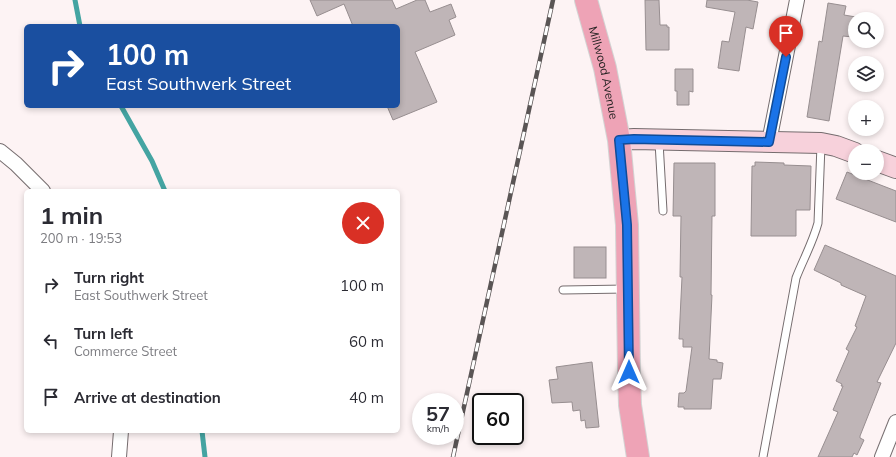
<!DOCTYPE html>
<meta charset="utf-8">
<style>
body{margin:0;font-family:Mulish,sans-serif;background:#f2f2f3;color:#2b2b33;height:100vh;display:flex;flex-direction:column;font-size:15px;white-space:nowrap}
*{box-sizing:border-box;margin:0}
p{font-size:13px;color:#7c7c81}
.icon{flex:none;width:22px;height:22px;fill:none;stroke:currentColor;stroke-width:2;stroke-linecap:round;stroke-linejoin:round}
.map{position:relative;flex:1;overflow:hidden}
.details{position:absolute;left:24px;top:189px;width:376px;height:244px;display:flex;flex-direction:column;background:#fff;border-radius:6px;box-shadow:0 2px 6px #0003}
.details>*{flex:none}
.hud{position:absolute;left:24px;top:24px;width:376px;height:84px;border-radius:6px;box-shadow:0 2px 6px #0003;background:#1a4fa0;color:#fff;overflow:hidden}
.buttons{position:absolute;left:848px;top:12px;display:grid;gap:8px}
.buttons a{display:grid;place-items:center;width:36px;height:36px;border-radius:50%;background:#fff;box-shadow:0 2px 6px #0003;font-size:20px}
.speed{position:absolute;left:412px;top:393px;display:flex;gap:8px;font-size:20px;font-weight:700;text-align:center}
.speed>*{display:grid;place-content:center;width:52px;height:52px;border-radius:50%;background:#fff;box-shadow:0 2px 6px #0003;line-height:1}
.speed small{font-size:10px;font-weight:400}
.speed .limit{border:2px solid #111;border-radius:6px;background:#fff;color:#111}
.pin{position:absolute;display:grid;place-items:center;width:34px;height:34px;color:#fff;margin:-41px -17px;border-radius:50% 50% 50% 0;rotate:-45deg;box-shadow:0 0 4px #0007}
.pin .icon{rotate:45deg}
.me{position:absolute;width:44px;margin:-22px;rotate:0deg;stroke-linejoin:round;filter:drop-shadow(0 0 3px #0008)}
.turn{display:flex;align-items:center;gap:14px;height:84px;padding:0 16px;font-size:18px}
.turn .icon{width:52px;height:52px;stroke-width:2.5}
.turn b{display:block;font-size:28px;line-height:34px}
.round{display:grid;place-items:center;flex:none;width:42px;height:42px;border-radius:21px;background:#f2f2f3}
.summary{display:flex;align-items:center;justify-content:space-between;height:68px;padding:0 16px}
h1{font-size:24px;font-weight:700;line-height:30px}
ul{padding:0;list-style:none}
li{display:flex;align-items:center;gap:12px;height:56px;padding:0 16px}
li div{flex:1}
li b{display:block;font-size:15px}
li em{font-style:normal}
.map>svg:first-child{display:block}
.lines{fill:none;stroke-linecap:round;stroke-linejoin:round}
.stream{stroke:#44a4a2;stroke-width:5}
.building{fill:#bfb5b7;stroke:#978e90}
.lane-casing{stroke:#756c6e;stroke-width:9}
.street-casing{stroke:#756c6e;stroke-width:16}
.secondary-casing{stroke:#756c6e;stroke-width:22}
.primary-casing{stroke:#d3d3d3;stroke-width:24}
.lane{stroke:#fff;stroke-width:7}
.street{stroke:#fff;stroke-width:14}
.secondary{stroke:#f7d1db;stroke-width:20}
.primary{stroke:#eea3b6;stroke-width:22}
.rail-casing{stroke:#5a5555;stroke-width:4.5}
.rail{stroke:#fff;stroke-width:3;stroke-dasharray:9;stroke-linecap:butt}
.route-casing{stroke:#114b97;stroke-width:10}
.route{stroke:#1a73e8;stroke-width:7}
.labels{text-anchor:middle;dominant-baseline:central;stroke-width:3;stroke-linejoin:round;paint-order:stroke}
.street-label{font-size:12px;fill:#252222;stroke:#fff}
</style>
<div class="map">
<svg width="896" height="457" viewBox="0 0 896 457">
<rect width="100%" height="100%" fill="#fdf3f4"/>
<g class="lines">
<g class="stream">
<path d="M75,0L80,26"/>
<path d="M121,106L152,161L165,191"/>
<path d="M202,431L205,457"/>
</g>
</g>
<g class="building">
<path d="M310,0H392L396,9L417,0H425L430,12L451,4L456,17L449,20L455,35L415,52L437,102L393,120L387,106H398V26H353L344,4L317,16Z"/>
<path d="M645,0H659L660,25H667V27H669V50H646Z"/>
<path d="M707,0H747L758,2L753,29L746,27L739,71L718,68L722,41L729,42L735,12L706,7Z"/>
<path d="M828,3L846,6L844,15L856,17L853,37L843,36L829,121L807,117L819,41L822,42Z"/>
<path d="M675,69H693V92L689,91V105H677V91H675Z"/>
<path d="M755,162L784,163V165L811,166L810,210H796V236H751L752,166H755Z"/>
<path d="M674,163H715V216H712L711,295H712L709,359L717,360V362L723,363L721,379H713L711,409H684V407H678L679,393H684L686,391L692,347H683V339H679L682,277H680L681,216H673Z"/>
<path d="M847,172L896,191V222L836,199Z"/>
<path d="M825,245L896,276V343L877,382L881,383L860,436V438L864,440L857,455L854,453L852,457H818L838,412L833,410L843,386H841L842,384L836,381L849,351L846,349L857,327L855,326L866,296L841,285V283L814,270Z"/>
<rect x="574" y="247" width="32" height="31"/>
<path d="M592,362L599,427L586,428L585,420L581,421L580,410L573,411L572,402L552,403L549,380L558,379L556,367Z"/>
</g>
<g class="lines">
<g class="lane-casing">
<g id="lane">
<path d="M659,142L663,211"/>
<path d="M563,290L626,289"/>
<path d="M763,457L796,278C803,260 813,242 818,223L821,145"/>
</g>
</g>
<g class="street-casing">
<g id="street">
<path d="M769,142L797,0"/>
<path d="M0,151L16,164L43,191"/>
<path d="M119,457L121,431"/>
<path d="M882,457L896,422"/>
</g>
</g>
<g class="secondary-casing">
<g id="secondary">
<path d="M619,140L634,139L821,143L836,146L855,153"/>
<path d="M877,161L896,168"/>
</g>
</g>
<g class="primary-casing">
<g id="primary">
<path id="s1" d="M586,0L605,68L619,140L627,225L629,372L630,405L638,457"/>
</g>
</g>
<use href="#lane" class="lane"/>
<use href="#street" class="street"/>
<use href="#secondary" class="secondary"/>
<use href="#primary" class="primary"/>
<g class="rail-casing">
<path id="rail" d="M453,457L553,0"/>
</g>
<use href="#rail" class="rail"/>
</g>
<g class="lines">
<g class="route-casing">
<path id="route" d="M629,372L627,225L619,140L634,139L769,142L786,57"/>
</g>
<use href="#route" class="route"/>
</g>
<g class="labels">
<g class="street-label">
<text stroke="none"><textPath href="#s1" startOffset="75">Millwood Avenue</textPath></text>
</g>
</g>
</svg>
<div class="buttons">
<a><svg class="icon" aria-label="search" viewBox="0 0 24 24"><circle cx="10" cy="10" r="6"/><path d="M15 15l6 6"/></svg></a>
<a><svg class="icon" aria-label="layers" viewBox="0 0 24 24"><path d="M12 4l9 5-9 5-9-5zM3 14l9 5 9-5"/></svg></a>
<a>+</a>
<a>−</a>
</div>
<div class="speed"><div>57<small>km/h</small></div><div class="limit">60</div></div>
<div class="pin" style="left:786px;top:57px;background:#d93025"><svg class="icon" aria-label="arrive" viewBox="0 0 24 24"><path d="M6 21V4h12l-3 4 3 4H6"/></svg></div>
<svg class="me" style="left:629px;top:372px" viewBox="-20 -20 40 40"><path d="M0-17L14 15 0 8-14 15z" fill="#1a73e8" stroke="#fff" stroke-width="4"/></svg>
<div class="hud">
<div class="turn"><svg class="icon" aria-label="right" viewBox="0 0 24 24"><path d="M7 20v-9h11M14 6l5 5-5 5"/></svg><div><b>100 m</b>East Southwerk Street</div></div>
</div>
<section class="details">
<div class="summary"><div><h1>1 min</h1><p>200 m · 19:53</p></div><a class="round" style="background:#d93025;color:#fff"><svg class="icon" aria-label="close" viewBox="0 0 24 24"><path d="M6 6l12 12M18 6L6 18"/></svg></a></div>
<ul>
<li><svg class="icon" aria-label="right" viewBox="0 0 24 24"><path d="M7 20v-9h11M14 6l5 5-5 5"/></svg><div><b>Turn right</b><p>East Southwerk Street</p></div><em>100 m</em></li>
<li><svg class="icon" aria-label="left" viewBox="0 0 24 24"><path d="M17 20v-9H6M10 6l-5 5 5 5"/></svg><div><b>Turn left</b><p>Commerce Street</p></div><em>60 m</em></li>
<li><svg class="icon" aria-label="arrive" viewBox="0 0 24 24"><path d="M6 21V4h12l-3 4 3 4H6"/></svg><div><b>Arrive at destination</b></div><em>40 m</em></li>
</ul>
</section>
</div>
